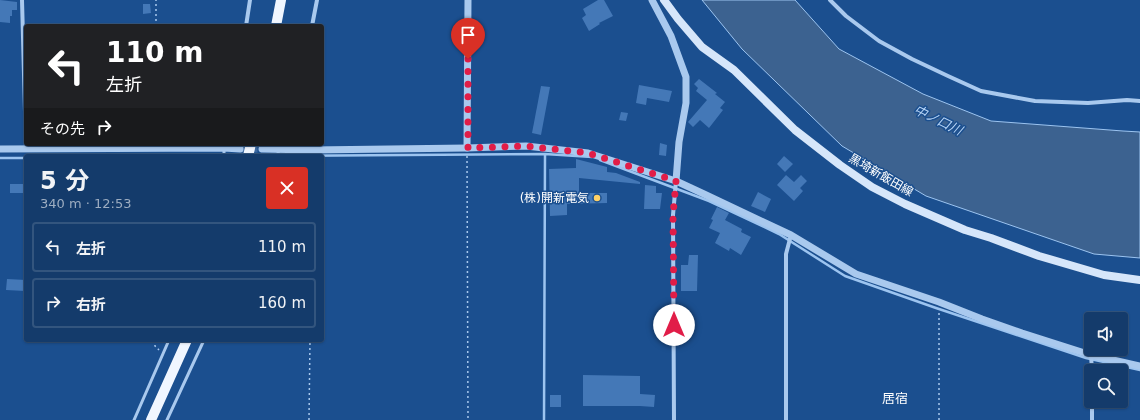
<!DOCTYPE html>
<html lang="ja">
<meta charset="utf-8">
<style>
body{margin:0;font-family:"DejaVu Sans","Noto Sans JP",sans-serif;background:#1d4271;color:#f1f3f6;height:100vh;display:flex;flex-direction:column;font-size:15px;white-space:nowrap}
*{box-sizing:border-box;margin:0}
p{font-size:13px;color:#9dadc1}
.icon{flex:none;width:22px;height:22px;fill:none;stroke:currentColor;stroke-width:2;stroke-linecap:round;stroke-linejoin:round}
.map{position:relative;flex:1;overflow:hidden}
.panel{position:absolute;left:24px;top:154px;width:300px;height:188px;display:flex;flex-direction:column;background:#143b6b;border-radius:4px;box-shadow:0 1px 3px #0004,0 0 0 1px #33557e}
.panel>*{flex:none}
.banner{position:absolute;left:24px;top:24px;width:300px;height:122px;border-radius:4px;box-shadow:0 1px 3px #0004,0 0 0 1px #33557e;background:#202124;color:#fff;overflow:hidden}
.tools{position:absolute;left:1084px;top:312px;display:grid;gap:8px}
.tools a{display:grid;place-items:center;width:44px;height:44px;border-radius:4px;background:#143b6b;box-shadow:0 1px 3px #0004,0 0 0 1px #33557e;font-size:20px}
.pin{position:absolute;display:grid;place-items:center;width:34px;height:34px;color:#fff;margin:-41px -17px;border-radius:50% 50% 50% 0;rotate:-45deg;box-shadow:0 0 4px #0007}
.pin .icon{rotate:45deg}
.me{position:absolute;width:44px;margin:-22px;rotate:0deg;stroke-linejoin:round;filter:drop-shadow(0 0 3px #0008)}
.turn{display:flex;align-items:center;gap:14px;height:84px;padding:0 16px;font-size:18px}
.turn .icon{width:52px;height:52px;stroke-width:2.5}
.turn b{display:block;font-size:28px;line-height:34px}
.then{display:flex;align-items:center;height:38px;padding:0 16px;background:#0003;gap:8px;font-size:15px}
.round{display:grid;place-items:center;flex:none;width:42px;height:42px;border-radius:4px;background:#1d4271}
.summary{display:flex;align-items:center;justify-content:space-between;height:68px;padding:0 16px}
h1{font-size:24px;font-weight:700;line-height:30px}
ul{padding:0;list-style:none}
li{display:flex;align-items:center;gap:12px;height:50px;margin:0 8px 6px;padding:0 8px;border:2px solid #33557e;border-radius:4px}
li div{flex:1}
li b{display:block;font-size:15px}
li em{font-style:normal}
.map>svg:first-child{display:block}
.water{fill:#3c6290;stroke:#9cc4f0}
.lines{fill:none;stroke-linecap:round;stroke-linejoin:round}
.stream{stroke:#9cc4f0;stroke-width:2.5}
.building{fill:#4478b7}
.tertiary-tunnel{stroke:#3d69a0;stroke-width:7;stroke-dasharray:7 3.5;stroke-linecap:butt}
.path{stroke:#a9c9ee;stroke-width:1.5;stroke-dasharray:2 3;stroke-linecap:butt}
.service{stroke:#a9c9ee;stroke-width:3}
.minor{stroke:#a9c9ee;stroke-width:4}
.tertiary{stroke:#a9c9ee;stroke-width:7}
.secondary{stroke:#d6e6fa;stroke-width:8}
.primary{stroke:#f0f6ff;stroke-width:10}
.route{stroke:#e11d48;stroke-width:7;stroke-dasharray:0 12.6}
.poi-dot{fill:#ffd166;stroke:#1b4f8f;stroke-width:1.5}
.labels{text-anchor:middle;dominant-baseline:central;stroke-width:3;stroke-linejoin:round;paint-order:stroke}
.street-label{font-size:12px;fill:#fff;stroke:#1b4f8f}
.poi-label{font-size:12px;fill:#fff;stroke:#1b4f8f;text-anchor:end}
.water-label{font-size:13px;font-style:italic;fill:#b5d3f5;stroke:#1b4f8f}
.neighbourhood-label{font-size:13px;fill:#fff;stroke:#1b4f8f}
</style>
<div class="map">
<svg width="1140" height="420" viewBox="0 0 1140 420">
<rect width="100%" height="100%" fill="#1b4f8f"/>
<path class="water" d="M702,0H795L839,49L923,94L991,121L1123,131L1140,132V258L1094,254L926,196L842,146L742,49Z"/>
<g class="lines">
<g class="stream">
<path d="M201,156L216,155"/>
<path d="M268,156L545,154L592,157"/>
<path d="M0,158H26"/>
<path d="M600,160L709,201L779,234L845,276L936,308L1086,358L1140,370"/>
<path d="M544,420L545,155"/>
</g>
</g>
<g class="building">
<path d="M0,0L17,2V10H12V16H10V23L0,22Z"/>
<path d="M598,0H604L613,16L599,23L600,24L589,31L582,18L586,15L583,9Z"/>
<path d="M143,4H150L151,13L143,14Z"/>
<path d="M699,79L717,93L715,94L725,102L720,108L723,110L709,128L700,120L693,127L688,122L707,100L696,91L698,88L694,84Z"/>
<path d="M639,85L672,91L669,102L647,98L646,105L636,103Z"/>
<path d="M541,86L550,87L541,135L532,133Z"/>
<path d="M621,112L628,113L626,121L619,120Z"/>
<path d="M660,143L667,145L666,156L659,155Z"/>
<path d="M784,156L793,164L785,172L777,164Z"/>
<path d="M576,159L607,167V172L616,173L640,182V184L579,178V193H607V203L567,204V215L550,216L549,169L576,168Z"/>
<path d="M786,175L794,182L801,175L807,181L800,188L803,191L794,201L777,185Z"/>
<rect x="10" y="184" width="16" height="9"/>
<path d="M645,185L656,186V193H662L660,209H644Z"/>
<path d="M758,192L771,199L765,212L751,206Z"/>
<path d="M717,207L729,213L725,220L742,229L741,232L751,237L741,255L730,248L729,251L715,243L720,233L709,228L713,220L711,219Z"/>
<path d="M689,255H698L697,291H681V265H688Z"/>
<path d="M7,279L26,280L25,291L6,290Z"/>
<path d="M583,375L640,376V394L655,395L654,407L640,406H583Z"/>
<rect x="550" y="395" width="11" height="12"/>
</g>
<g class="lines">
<path class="tertiary-tunnel" d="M240,149H262"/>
<g class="path">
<path d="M156,26V0"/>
<path d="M467,156L468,420"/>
<path d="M155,340V346L159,350"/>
<path d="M309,420L310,340"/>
<path d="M939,420V310"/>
</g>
<g class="service">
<path d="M224,156V148"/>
<path d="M277,156L279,150"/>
<path d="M134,420L169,340"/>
<path d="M167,420L204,340"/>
</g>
<g class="minor">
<path d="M22,0L26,149"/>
<path d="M830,0L846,16L879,41L912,59L948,76L981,91L1035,101L1088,103L1127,100L1140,101"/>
<path d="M246,26L250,0"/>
<path d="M312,26L317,0"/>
<path d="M1091,355L1092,371"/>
<path d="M1092,401V420"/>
<path d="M674,420L673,215L676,181"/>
<path d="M786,420V254L791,235"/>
</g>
<g class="tertiary">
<path d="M652,0L671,36L686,77V103L679,142L676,181"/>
<path d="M467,148L468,0"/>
<path d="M0,149L224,148L240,149"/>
<path d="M262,149L312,150L467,148L526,146L588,153L676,181L704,194L791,235L856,274L939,302L982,319L1022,333L1091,355L1140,366"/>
</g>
<path class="secondary" d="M664,0L678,19L702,47L734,70L795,130L840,165L872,187L905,204L965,230L991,238L1039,256L1104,275L1140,280"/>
<g class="primary">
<path d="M276,26L281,0"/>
<path d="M248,156L251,144"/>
<path d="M151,420L187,340"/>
</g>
</g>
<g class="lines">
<path class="route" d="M468,59V148L526,146L588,153L676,181L673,215L674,325"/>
</g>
<circle class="poi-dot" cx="597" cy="198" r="4"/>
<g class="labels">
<g class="street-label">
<text transform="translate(881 175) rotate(30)">黒埼新飯田線</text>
</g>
<g class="poi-label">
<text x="589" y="198">(株)開新電気</text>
</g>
<g class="water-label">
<text transform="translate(938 120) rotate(26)">中ノ口川</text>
</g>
<g class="neighbourhood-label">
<text x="895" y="398">居宿</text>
</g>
</g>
</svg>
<div class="tools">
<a><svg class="icon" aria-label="sound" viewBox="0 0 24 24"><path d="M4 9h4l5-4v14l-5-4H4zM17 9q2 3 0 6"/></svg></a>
<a><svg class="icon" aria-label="search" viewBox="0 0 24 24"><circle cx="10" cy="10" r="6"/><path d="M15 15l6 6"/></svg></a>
</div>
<div class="pin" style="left:468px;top:59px;background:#d93025"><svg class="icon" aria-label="arrive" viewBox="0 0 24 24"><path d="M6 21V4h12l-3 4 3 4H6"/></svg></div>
<svg class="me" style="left:674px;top:325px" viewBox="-20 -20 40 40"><circle r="19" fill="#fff"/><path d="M0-13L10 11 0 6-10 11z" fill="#e11d48"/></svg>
<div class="banner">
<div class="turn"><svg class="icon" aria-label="left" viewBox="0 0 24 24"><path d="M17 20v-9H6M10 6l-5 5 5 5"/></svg><div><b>110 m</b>左折</div></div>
<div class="then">その先<svg class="icon" aria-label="right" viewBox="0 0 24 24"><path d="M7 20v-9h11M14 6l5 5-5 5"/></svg></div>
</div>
<section class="panel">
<div class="summary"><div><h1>5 分</h1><p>340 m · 12:53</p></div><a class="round" style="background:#d93025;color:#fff"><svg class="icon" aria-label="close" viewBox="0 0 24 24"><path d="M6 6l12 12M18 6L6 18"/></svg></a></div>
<ul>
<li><svg class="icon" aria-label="left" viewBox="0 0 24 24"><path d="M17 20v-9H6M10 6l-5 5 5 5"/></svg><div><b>左折</b></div><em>110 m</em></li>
<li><svg class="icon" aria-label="right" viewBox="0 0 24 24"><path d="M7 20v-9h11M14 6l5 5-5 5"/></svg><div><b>右折</b></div><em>160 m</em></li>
</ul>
</section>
</div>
